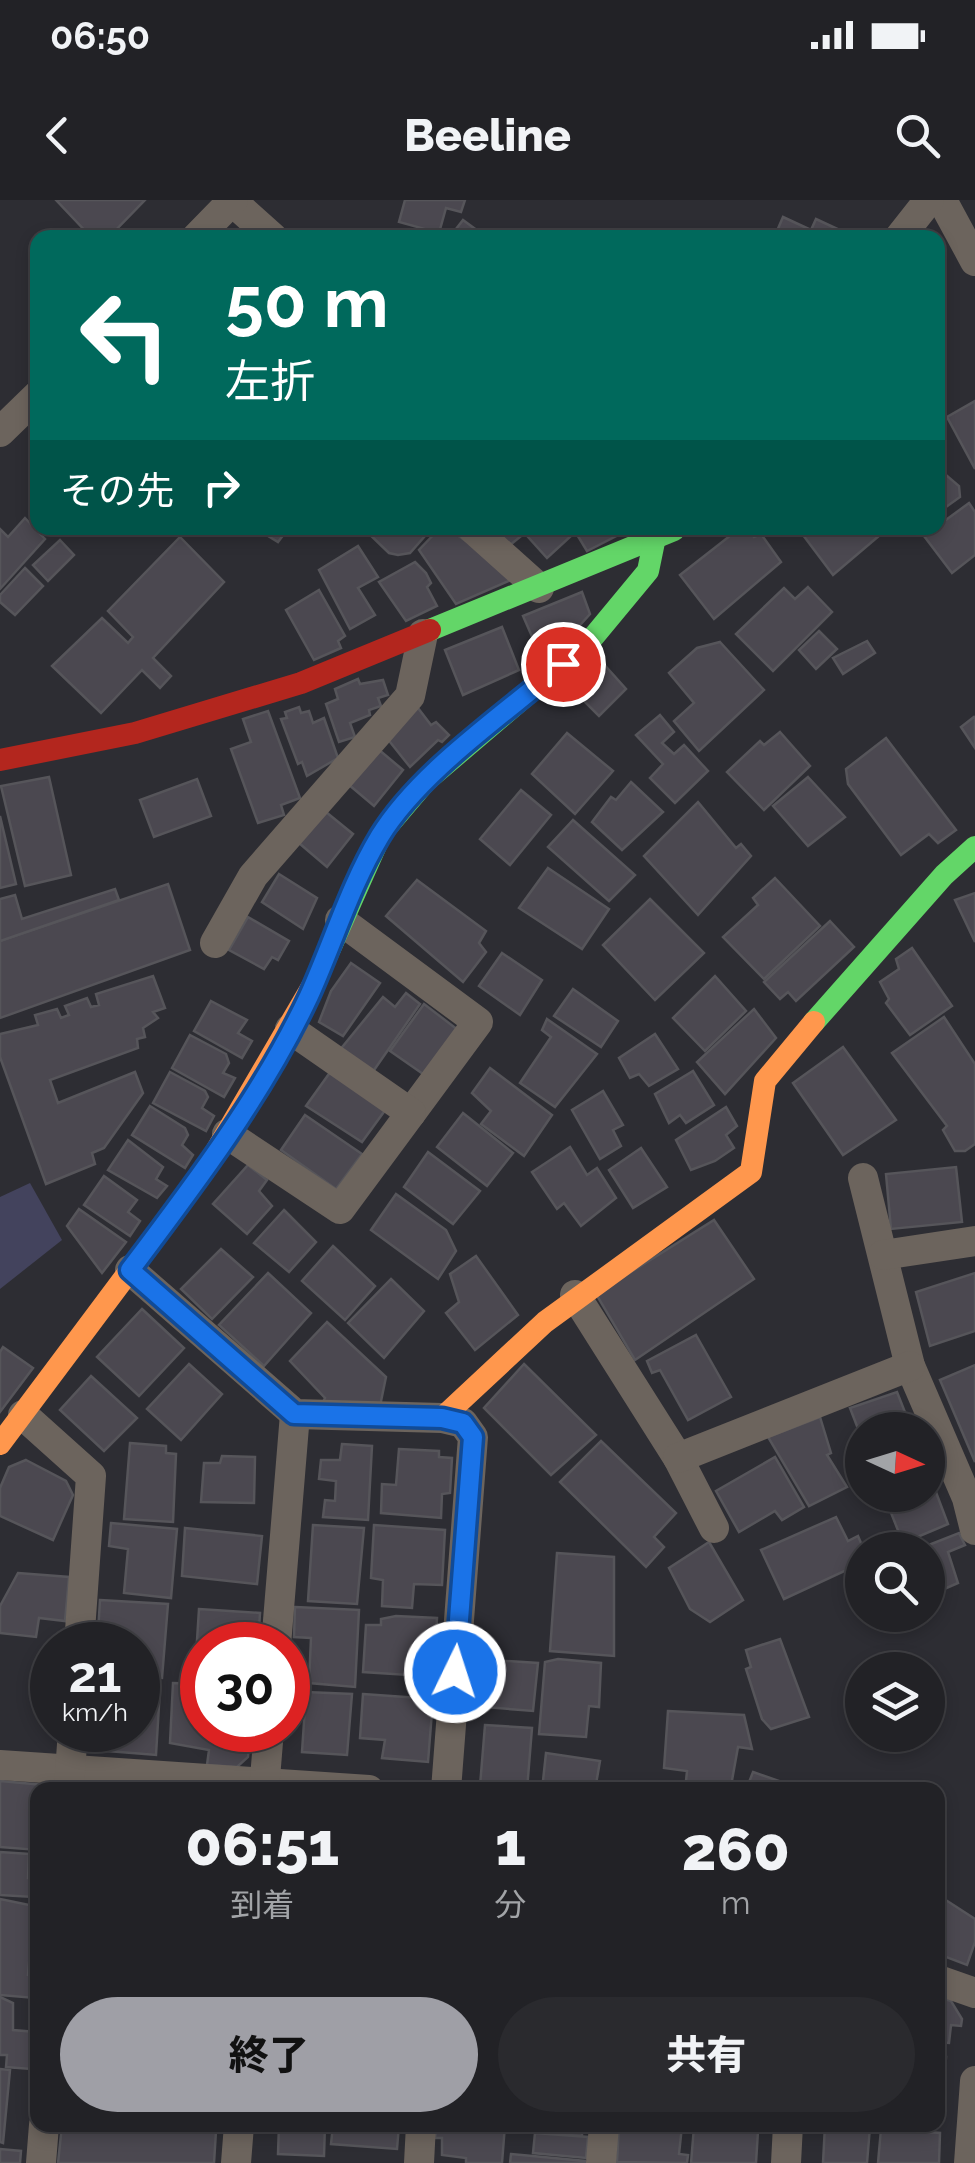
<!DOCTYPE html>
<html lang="ja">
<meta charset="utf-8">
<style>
body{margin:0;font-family:Raleway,"Noto Sans JP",sans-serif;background:#2a2a2e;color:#f1f3f6;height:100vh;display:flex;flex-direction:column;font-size:38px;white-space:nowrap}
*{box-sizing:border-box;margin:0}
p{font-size:32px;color:#a2a4a7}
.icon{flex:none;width:55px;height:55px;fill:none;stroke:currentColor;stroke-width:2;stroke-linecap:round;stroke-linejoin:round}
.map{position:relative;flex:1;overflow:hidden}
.sheet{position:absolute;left:30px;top:1582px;width:915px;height:350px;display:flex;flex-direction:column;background:#222226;border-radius:20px;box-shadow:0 5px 15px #0003,0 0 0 2px #3f3f43}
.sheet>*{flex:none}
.top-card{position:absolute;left:30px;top:30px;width:915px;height:305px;border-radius:20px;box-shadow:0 5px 15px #0003,0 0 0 2px #3f3f43;background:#00695c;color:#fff;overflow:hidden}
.needle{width:65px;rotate:94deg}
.controls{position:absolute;left:845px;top:1212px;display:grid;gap:20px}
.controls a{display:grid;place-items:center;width:100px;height:100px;border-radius:50%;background:#222226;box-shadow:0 5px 15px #0003,0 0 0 2px #3f3f43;font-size:50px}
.speed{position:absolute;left:30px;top:1422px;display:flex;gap:20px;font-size:50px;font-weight:700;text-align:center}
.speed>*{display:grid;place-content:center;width:130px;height:130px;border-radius:50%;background:#222226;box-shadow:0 5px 15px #0003,0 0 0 2px #3f3f43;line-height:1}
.speed small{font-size:25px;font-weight:400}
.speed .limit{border:15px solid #d22;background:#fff;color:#111}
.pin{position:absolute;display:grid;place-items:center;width:85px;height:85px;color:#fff;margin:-42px;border:5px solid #fff;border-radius:50%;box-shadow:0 2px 10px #0007}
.me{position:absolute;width:110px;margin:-55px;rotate:4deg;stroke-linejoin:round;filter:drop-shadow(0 0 8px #0008)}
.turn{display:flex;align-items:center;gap:35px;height:210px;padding:0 30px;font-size:45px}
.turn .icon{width:130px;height:130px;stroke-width:2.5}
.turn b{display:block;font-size:70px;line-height:85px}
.then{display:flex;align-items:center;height:95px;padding:0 30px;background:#0003;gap:20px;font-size:38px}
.eta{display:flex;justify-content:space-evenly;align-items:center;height:170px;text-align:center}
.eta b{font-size:60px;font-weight:800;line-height:70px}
.button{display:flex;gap:20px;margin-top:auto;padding:20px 30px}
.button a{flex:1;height:115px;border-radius:60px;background:#9f9fa6;color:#111;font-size:40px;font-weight:800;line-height:115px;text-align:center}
.button a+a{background:#2a2a2e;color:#f1f3f6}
.status{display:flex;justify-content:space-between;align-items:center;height:70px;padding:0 50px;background:#222226;direction:ltr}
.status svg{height:28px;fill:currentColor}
header{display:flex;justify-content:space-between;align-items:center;height:130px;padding:0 30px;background:#222226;font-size:45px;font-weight:800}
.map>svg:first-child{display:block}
.green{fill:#43435d}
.building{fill:#4b4850;stroke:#56555a;stroke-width:2.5}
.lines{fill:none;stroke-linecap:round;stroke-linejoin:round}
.street{stroke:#6c645d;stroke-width:30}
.fast{stroke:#63d668;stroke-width:22}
.slow{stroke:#ff974d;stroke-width:22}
.jam{stroke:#b3261e;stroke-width:22}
.route-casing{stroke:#114b97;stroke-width:25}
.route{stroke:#1a73e8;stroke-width:18}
</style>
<div class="status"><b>06:50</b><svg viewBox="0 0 49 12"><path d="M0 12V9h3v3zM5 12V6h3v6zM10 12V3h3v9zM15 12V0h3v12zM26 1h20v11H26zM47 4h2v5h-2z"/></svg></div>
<header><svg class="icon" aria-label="back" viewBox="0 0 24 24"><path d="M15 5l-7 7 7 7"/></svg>Beeline<svg class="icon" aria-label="search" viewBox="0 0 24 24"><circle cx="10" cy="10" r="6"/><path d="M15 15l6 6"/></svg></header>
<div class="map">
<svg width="975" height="1963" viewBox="0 0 975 1963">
<rect width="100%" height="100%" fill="#2d2d33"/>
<path class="green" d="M30,983L62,1040L0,1089V997Z"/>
<g class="building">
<path d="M56,0H145L108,38H92Z"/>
<path d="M405,0H465L461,12L446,8L439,33L399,22Z"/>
<path d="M783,17L811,30L816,19L846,33L844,38H774Z"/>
<path d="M463,20L482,34V38H449Z"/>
<path d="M975,201V269L947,217Z"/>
<path d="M938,275H946L959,286L960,297L946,307L938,306Z"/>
<path d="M969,303L975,312V355L952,373L924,336Z"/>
<path d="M25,318L45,339L0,389V329L8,337Z"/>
<path d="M255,328H279L284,334L278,342Z"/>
<path d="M363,328H432L410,353L398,355L389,353Z"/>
<path d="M440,328H447L518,377L456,404L419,350Z"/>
<path d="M495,328H520L525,333L510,345Z"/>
<path d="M520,328H563L571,336L547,358Z"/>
<path d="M573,328H632L587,351Z"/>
<path d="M740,328H747L754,337L761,334L781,362L714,419L680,375Z"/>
<path d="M813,328H875L880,335L833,375L803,335Z"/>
<path d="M180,337L224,382L153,458L171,476L160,488L142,470L101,513L52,466L102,418L128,443L133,437L108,411Z"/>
<path d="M60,340L74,355L48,381L33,365Z"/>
<path d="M358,346L378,377L358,388L375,415L350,429L319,370Z"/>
<path d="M415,362L426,373L431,383L427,387L437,406L406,421L379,382Z"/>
<path d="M25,368L43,386L15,415L0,402V395Z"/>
<path d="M808,387L832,412L773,471L736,434L784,388L795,399Z"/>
<path d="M319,390L345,436L338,441L341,448L314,460L286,410Z"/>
<path d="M582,392L590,414L573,433L563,436L560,447L541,457L523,416Z"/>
<path d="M502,427L519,470L463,495L445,450Z"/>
<path d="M819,431L837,449L816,469L799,450Z"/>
<path d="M867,441L875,453L843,474L833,458Z"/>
<path d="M720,442L764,490L699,551L674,521L694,503L669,473L697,448Z"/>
<path d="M601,461L626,489L599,516L573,490Z"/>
<path d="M358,479L360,484L383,480L388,495L378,498L381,506L369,510L370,515L350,523L355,537L339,542L326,504L338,499L335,489Z"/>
<path d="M299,507L301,513L309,511L313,523L324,518L338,558L307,576L302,562L298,564L281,519L287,518L285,512Z"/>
<path d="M418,508L431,525L436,522L449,535L442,542L438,540L410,567L386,537Z"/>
<path d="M268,511L300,598L281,605L284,615L258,623L231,549L251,542L243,519Z"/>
<path d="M660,515L674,532L662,543L674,554L684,545L708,571L675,603L650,578L663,564L636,535Z"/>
<path d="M974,517L975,518V548L961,527Z"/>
<path d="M780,532L810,566L764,610L727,572L760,541L764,545Z"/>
<path d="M567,533L613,571L575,614L532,574Z"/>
<path d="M886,538L956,630L938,643L929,634L901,655L848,584L846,569Z"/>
<path d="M378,549L403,570L374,606L348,584Z"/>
<path d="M49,577L71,675L25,686L1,586Z"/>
<path d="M808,577L845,617L808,646L773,606Z"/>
<path d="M197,579L211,616L154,637L140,600Z"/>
<path d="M631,582L663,612L622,650L592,622L611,597L616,600Z"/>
<path d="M521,590L551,615L510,665L480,639Z"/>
<path d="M698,602L736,648L741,644L751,656L698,715L644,656Z"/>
<path d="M326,612L353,634L327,667L299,643Z"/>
<path d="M0,616L16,684L0,688Z"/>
<path d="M573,620L635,675L609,701L548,647Z"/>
<path d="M548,668L609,709L582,749L519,708Z"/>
<path d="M279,674L317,698L303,729L262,702Z"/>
<path d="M775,678L820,726L764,779L723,737L758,705L753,698Z"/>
<path d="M417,680L486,731L479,743L486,752L463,782L386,716Z"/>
<path d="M168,684L190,750L0,818V741Z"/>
<path d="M115,689L119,700L0,741V699L15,695L22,719Z"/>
<path d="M975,693V742L955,700Z"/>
<path d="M650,699L704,753L655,800L603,745Z"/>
<path d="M248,717L289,741L278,760L272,757L264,769L229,750Z"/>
<path d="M830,721L854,747L796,801L788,792L780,799L764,782Z"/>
<path d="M912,748L952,806L910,835L886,803L889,799L880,782L899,769L896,759Z"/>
<path d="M502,753L542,780L520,815L479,786Z"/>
<path d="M351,763L380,783L343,836L319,822L331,791Z"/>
<path d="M153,776L165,808L153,812L158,818L143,828L145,837L137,839L138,848L50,880L58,903L135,872L143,893L104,948L92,953L95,964L46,984L0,857V834L38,825L35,815L57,809L61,818L69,815L65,806L87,798L91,807L99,805L96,794Z"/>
<path d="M715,776L746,811L705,851L673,818Z"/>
<path d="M573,789L618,821L601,847L554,816Z"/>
<path d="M406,793L420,804L372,873L339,851L383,797L395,807Z"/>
<path d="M211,801L247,820L238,833L252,841L242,858L194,831Z"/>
<path d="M424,804L458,830L426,876L390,851Z"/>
<path d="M754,809L776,838L725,894L697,862Z"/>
<path d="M944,817L975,864V944L965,951H955L943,930L947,926L892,853Z"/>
<path d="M547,819L597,854L555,907L520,883L551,837L542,830Z"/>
<path d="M655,834L678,869L649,886L639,874L630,878L619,858Z"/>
<path d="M190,835L226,854L229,863L223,873L235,878L224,897L172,868Z"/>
<path d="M843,847L896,920L843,955L793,883Z"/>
<path d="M490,868L552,915L524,956L481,924L491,911L472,893Z"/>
<path d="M331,871L386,909L362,942L306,906Z"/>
<path d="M693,871L714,905L686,923L680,915L669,923L655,894Z"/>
<path d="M170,872L205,891L208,897L202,908L214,916L206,931L153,903Z"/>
<path d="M603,891L623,925L613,930L621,946L600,959L572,910Z"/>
<path d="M150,906L185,928L188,935L182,945L193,955L185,968L132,935Z"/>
<path d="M726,907L737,926L726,935L734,948L715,961L691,970L676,940Z"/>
<path d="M463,913L513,953L487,986L437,947Z"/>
<path d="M305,915L362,954L336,989L281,950Z"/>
<path d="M128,940L163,967L156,979L167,986L157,998L108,970Z"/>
<path d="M570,947L587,975L597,968L616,998L581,1026L564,1003L557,1009L532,972Z"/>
<path d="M641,948L667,987L633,1008L609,970Z"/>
<path d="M428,952L480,991L453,1024L404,987Z"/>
<path d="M248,965L267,980L259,991L272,1006L247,1034L213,1004Z"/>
<path d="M956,967L962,1022L891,1029L886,974Z"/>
<path d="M104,976L137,1000L128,1012L140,1021L130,1036L84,1005Z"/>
<path d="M396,994L446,1030L456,1051L438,1079L371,1030Z"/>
<path d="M79,1009L126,1042L102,1073L67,1026Z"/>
<path d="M284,1010L316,1042L289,1072L254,1043Z"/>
<path d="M714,1020L754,1079L635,1160L596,1094Z"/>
<path d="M333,1046L375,1086L345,1120L302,1081Z"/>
<path d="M221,1049L253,1077L212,1119L181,1089Z"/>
<path d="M476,1056L518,1115L475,1150L446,1113L459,1102L450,1074Z"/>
<path d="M268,1073L311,1113L264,1166L219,1125Z"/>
<path d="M975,1073V1131L930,1146L916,1092Z"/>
<path d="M391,1079L424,1111L384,1158L348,1123Z"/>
<path d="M142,1109L184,1148L139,1196L97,1157Z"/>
<path d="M327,1122L386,1177L379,1211L320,1208L325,1198L290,1161Z"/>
<path d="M696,1135L731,1197L688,1220L660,1170L652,1173L647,1161Z"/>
<path d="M3,1147L33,1168L0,1212V1152Z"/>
<path d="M189,1164L222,1194L181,1240L147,1209Z"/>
<path d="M524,1164L596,1235L551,1275L484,1208Z"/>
<path d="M975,1165V1262L940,1180Z"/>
<path d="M91,1176L137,1218L104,1251L60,1210Z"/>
<path d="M897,1192L912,1230H862V1239L850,1208Z"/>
<path d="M820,1217L831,1253L827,1255L847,1287L809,1306L768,1237Z"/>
<path d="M601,1241L676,1313L654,1337L664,1347L646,1367L560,1282Z"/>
<path d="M130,1243L166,1246V1253L176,1254L173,1322L124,1319Z"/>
<path d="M342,1244L372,1246L368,1320L323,1317L325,1300L335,1301L336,1281L319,1279L321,1260H340Z"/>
<path d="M399,1249L439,1251V1257L452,1258L450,1293L442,1294L441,1318L381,1313L382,1284L396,1285Z"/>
<path d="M222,1256L255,1257L254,1303L201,1302L204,1263H220Z"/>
<path d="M775,1257L804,1307L782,1320L775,1311L739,1332L716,1291Z"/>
<path d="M26,1260L66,1281L73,1295L53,1340L0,1316V1288L9,1267Z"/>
<path d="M928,1271L948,1324L903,1343L884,1295H928Z"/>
<path d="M836,1317L848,1341L858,1336L864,1350L862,1363L784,1399L761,1350Z"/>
<path d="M111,1323L177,1329L171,1398L124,1393L128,1349L109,1346Z"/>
<path d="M313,1325L364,1328L357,1404L308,1401Z"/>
<path d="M374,1325L445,1330L442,1385L414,1384L412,1408L382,1406L383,1380L371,1378Z"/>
<path d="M185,1328L262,1336L257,1384L182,1376Z"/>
<path d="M959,1333L965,1345L948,1352L958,1383L928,1396V1350H916Z"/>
<path d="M709,1342L743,1400L710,1422L690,1409L669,1368Z"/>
<path d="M557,1353L614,1357V1456L550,1451Z"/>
<path d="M18,1373L69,1377L65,1421L39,1418L36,1437L0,1433V1406Z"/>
<path d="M100,1400L168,1404L162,1478L138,1476V1445H117L118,1435L98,1433Z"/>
<path d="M295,1407L359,1410L355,1487L309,1483L311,1438L294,1437Z"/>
<path d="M199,1409L260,1413L258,1445H202V1472H195Z"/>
<path d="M396,1416L437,1418L434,1469L409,1468L408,1475L363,1472L366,1425H381V1419Z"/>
<path d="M780,1439L809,1517L771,1529L762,1519L746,1469L751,1467L746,1450Z"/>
<path d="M478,1459L538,1463L533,1511L474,1506Z"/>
<path d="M558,1459L601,1463L599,1507L589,1506L586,1537L539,1534L545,1462Z"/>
<path d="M173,1483L202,1484V1530H237V1534L250,1536L248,1557L237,1567L207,1565L209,1550L170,1543Z"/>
<path d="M138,1487L160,1489L156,1555L108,1551V1530H138Z"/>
<path d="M306,1492L352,1494L347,1555L302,1552Z"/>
<path d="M363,1494L433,1499L428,1562L382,1558L385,1540L360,1538Z"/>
<path d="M668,1511L744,1515L752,1549L738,1547L731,1586L686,1581L687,1571L664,1568Z"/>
<path d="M485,1525L532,1528L527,1590L480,1586Z"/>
<path d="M546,1553L600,1561L595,1590H542Z"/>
<path d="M753,1572L802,1589L746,1590Z"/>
<path d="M0,1581L44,1585V1590H38V1650L0,1647Z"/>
<path d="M644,1585L707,1590H644Z"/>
<path d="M0,1652L29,1654L28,1678L34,1680L33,1697L0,1695Z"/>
<path d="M938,1695L975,1719V1742L967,1765L938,1754Z"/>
<path d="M0,1699L34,1706L28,1775L36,1776L35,1798L0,1795Z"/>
<path d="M0,1797L13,1803V1830L36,1832L31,1869L6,1867L7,1855H0Z"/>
<path d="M938,1797L951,1801L962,1819L961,1826L951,1825L949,1843L938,1842Z"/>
<path d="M938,1857H946L943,1904H938Z"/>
<path d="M0,1869L10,1870L3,1943L0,1942Z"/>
<path d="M62,1925L173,1930L174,1925H201V1931H216L214,1963H58Z"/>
<path d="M279,1925H325L324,1956L278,1954Z"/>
<path d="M333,1925H399L397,1949L331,1944Z"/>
<path d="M437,1925H505L502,1963H466V1958L442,1955V1938H435Z"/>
<path d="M524,1925H582V1936L524,1932Z"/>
<path d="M619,1925L682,1926L679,1954L688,1955L687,1963L617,1962Z"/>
<path d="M825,1925L870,1927L867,1963H823Z"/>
<path d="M694,1927L758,1931L756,1963H691Z"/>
<path d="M881,1929L940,1933L939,1963H878Z"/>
<path d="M535,1933L588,1937L586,1958L533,1953Z"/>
<path d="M0,1949L21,1951L20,1963H0Z"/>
<path d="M511,1954L585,1961V1963H510Z"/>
</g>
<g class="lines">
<g class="street">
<path d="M942,0L975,61"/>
<path d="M232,1L273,38"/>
<path d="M196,38L233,0"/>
<path d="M899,38L929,0"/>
<path d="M0,232L38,195"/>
<path d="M472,328L539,388"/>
<path d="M340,720L478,822L411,913"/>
<path d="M215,743L253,676L410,496L423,434"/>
<path d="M227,934L340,1009L411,913L290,829"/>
<path d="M863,978L910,1166L967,1298L975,1330"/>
<path d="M883,1055L975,1041"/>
<path d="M130,1070L295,1214L442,1218L463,1223L473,1237L446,1590"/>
<path d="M575,1095L678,1258L714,1328"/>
<path d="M23,1215L91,1276L79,1445"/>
<path d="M678,1258L910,1166"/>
<path d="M276,1445L295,1214"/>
<path d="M0,1565L369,1590"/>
<path d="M69,1587L73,1530"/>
<path d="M264,1590L269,1530"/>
<path d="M938,1780L975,1793"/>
<path d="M41,1963L44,1925"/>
<path d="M236,1963L239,1925"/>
<path d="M419,1963L421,1925"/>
<path d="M601,1963L604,1925"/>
<path d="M786,1963L788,1925"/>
<path d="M969,1963L975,1881"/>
</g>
<g class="fast">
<path d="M430,430L674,330"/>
<path d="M317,778L381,634L426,581L590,441L648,371L654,342"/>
<path d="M814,822L944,675L975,647"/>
</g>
<g class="slow">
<path d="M442,1218L545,1122L751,972L765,881L814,822"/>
<path d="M0,1244L205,970L317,778"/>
</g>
<path class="jam" d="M0,560L135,533L301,483L430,430"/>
</g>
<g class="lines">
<g class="route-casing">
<path id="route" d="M455,1472L473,1237L463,1223L442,1218L294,1214L130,1070C195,984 263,894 309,796C333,743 350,686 380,636C420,571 505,514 563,464"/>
</g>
<use href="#route" class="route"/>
</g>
</svg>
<div class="controls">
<a><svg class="needle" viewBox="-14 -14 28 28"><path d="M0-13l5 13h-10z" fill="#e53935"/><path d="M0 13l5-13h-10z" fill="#a2a4a7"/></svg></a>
<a><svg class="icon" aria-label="search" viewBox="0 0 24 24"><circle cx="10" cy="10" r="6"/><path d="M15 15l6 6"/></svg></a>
<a><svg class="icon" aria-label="layers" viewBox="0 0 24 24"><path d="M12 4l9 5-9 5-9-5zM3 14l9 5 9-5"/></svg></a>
</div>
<div class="speed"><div>21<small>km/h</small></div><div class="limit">30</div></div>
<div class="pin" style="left:563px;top:464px;background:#d93025"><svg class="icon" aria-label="arrive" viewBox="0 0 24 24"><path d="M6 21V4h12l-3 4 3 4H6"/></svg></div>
<svg class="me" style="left:455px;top:1472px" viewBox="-20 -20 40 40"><circle r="17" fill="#1a73e8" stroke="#fff" stroke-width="3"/><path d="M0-11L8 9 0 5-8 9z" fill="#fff"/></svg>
<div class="top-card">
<div class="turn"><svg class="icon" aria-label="left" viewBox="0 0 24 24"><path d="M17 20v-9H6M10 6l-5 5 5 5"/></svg><div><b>50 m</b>左折</div></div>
<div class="then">その先<svg class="icon" aria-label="right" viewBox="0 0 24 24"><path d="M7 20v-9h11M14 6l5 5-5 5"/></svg></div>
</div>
<section class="sheet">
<div class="eta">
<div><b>06:51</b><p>到着</p></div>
<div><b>1</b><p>分</p></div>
<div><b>260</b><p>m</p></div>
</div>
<div class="button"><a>終了</a><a>共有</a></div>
</section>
</div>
